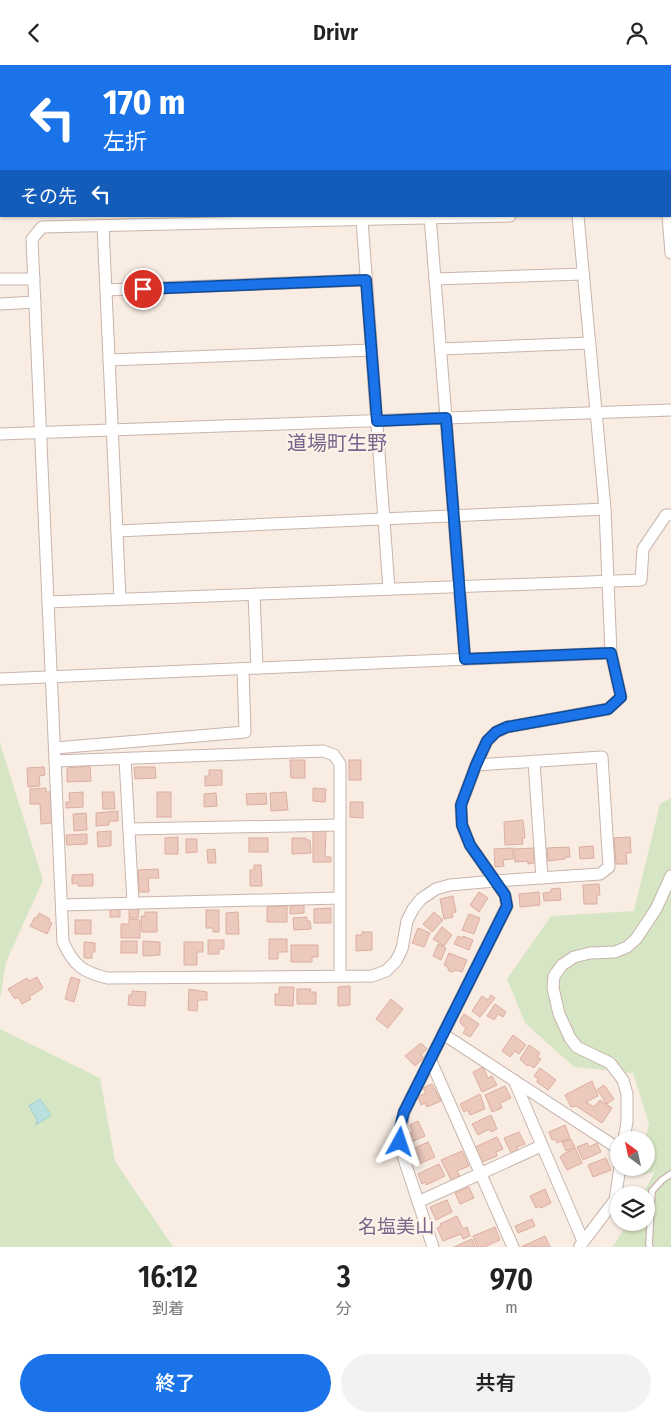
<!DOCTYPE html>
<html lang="ja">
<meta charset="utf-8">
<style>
body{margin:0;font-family:"Fira Sans Condensed","Noto Sans JP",sans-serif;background:#f2f2f2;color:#222;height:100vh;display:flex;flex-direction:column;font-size:19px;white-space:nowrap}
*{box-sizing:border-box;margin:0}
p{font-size:16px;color:#767676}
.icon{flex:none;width:28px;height:28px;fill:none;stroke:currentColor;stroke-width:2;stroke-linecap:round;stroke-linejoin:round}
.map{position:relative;height:1182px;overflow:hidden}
.drawer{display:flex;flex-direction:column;background:#fff;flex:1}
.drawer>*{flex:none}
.guide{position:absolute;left:0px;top:0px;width:671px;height:152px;box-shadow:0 1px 4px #0004;background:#1a73e8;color:#fff;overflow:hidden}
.needle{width:32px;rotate:327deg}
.buttons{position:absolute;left:610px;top:1066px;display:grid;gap:10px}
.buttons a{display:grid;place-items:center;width:45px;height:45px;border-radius:50%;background:#fff;box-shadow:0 1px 4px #0004;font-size:25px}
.pin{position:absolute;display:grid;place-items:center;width:42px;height:42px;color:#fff;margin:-21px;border:2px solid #fff;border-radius:50%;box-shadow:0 1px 5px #0007}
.me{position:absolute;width:55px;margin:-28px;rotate:5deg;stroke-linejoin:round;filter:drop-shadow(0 0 4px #0008)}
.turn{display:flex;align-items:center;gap:18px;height:105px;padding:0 20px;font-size:22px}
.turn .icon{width:65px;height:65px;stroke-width:2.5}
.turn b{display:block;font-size:35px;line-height:42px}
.then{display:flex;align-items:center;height:48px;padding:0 20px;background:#0003;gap:10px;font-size:19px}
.eta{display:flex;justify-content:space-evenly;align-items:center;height:85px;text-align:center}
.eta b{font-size:30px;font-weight:600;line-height:35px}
.button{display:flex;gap:10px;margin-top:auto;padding:10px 20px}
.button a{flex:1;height:58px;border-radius:30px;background:#1a73e8;color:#fff;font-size:20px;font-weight:600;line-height:58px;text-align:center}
.button a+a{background:#f2f2f2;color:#222}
header{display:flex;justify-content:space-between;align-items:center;height:65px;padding:0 20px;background:#fff;font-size:22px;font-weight:600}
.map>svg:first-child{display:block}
.green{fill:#d6e5c3}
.water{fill:#bae0e0;stroke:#a1d0d1}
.building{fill:#ecc9bd;stroke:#dcaea0}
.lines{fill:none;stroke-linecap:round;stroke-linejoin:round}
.service-casing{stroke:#c8b4ab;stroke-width:8}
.minor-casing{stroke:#c8b4ab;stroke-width:13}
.service{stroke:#fff;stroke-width:5.5}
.minor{stroke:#fff;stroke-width:11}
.route-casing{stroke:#114b97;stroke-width:12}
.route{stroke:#1a73e8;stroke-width:9}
.labels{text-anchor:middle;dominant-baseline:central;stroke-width:4;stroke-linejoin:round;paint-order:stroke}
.neighbourhood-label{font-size:19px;fill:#79648b;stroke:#fdf2e8}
.quarter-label{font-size:20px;fill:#79648b;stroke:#fdf2e8}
</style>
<header><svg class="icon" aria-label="back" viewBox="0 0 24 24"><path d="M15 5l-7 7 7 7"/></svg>Drivr<svg class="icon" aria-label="person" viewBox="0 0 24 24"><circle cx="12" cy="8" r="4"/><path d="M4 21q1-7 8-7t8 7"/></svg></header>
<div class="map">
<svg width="671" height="1182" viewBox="0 0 671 1182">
<rect width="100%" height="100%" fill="#f9ede3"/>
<g class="green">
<path d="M0,0H28L29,1H1V137H0Z"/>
<path d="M0,678L43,815L6,897L0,935Z"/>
<path d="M671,733V1182H613L627,1158H646V1130H642L655,1107L636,1111L638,1103L646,1102V1075H645L649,1059L633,1008L574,1002L525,958L507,914L551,851L634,846L660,739Z"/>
<path d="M0,964L100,1013L115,1096L173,1182H0Z"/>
</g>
<path class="water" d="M40,1034L51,1050L36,1060L37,1055L29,1041Z"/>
<g class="building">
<path d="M290,695H305V713H291Z"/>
<rect x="349" y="695" width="12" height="20"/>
<path d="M90,701L91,716L67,717V703Z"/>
<path d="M44,702L45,710L39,711L40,721L28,722L27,703Z"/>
<path d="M134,702H155L156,713L135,714Z"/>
<path d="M209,705H222V720L205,721V711H209Z"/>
<path d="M46,723V727H51L52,758L41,759L40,739H30V724Z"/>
<path d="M313,723L326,724L325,737L313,736Z"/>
<path d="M83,727V742L66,743V737H70L69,728Z"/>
<path d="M102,727H114L115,744H103Z"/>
<rect x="157" y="727" width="14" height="25"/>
<path d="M286,727L288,745L271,746L270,728Z"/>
<path d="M216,728L217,741L204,742V729Z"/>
<path d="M266,728L267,739L247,740L246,729Z"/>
<path d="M350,737H363V753L350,752Z"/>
<path d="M118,746V756H109V760L96,761V748Z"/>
<path d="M86,748L87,765L74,766L73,749Z"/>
<path d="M523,755L525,773H522L523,779L505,780L504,757Z"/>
<path d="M313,765H326L325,792H331V797H313Z"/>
<path d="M111,766V781L98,782L97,767Z"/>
<path d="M87,769V779L67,780L66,770Z"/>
<path d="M178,772V789H165V773Z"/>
<path d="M630,772L631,788H626L627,799H616L614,773Z"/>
<rect x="249" y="773" width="19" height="14"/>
<path d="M292,773H306V775H310L311,788L292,789Z"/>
<path d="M186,774H197V787L186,788Z"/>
<path d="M593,781L594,793L580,794L579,782Z"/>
<path d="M569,782L570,792H565V794L548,796L547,783Z"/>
<path d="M513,783V794L503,795L504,801L495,802L494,784Z"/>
<path d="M534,783V798L528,799V796L515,797L514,784Z"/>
<path d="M215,784L216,798H208L207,785Z"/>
<path d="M254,800H261L262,821H250V805H254Z"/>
<path d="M158,804L159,813H148L149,827H139L138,805Z"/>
<path d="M93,809V821H78V818L72,819V810Z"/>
<path d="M599,819L600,830H597V839H584L583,820Z"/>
<path d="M560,823L561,835L544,836L543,828L551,827V824Z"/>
<path d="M479,827L488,833L479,847L470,840Z"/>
<path d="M539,827L540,840L520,842L519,829Z"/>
<path d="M453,831L456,847L452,848L453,852L444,854L440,834Z"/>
<path d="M304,840V848L290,849V841Z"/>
<path d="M287,841V857H267V842Z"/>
<rect x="110" y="843" width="10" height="9"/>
<path d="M129,843H139L138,853H129Z"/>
<path d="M331,843V858H314V844Z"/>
<path d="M206,845H219V867H213V863H206Z"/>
<path d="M145,847H157V867H142L141,851H145Z"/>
<path d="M238,847L239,869H226V848Z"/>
<path d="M434,847L443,855L432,867L423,859Z"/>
<path d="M39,848L50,854L49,856L52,858L47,869L30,861L35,852L37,853Z"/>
<path d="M469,849L480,853L474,869L462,865Z"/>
<path d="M307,852V856H310L311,864L294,865L293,853Z"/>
<path d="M129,854L140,855V873H121V859H129Z"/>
<rect x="75" y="855" width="16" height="14"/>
<path d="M442,862L452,870L444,881L433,874Z"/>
<path d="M418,863L430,868L424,882L412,878Z"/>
<path d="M362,867H372V885L356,886V870H362Z"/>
<path d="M458,871L462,873L463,871L473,875L469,885L454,879Z"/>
<path d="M269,874H287V887H278V894H269Z"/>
<path d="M208,875H224V884H219V889H208Z"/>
<rect x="121" y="876" width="16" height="12"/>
<path d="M143,876L160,877V890L143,891Z"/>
<path d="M84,877L95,878V887H92V893H84Z"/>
<path d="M184,877H203V887H197V900H184Z"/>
<path d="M438,879L446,883L441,895L433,891Z"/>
<path d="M291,880H318V892H312V897H291Z"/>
<path d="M449,888L467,895L462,907L456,905L452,907L449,906L447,901L444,900Z"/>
<path d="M37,912L43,923L29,932L31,934L22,939L18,932L15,934L8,924L27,913L29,916Z"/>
<path d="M71,912L80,915L74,937L65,934Z"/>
<path d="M350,921V940L338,941V922Z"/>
<path d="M279,922H294L293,941L275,940V929H279Z"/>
<path d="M189,924L207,927V935H198L197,946L188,945Z"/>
<path d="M297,924H311L310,927H316V939H297Z"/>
<path d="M132,926L146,927L145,941L128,940L129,930H132Z"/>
<path d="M491,930L495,933L480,952L472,946L482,931L488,935Z"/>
<path d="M391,934L403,944L388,963L376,954Z"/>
<path d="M495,939L506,947L503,952L498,949L494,955L487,951Z"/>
<path d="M464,949L479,959L470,972L463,968L466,963L461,959L460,955Z"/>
<path d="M513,970L526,980L519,989L515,986L510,992L502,986Z"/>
<path d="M421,978L427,984L421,990L424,993L415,1001L405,991Z"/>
<path d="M529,980L540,988L537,992L541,994L534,1003L529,1000L527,1001L520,994Z"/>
<path d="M483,1002L488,1013L492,1011L497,1020L482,1027L473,1007Z"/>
<path d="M540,1003L556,1015L548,1025L537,1017L538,1014L534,1011Z"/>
<path d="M592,1016L598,1031L586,1037L594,1042L600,1035L612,1043L602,1058L576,1041L571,1042L565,1030Z"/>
<path d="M432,1019L441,1036L427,1042L425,1038L421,1040L418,1032L426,1028L423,1023Z"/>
<path d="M604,1020L614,1034L607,1039L597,1025Z"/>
<path d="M505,1021L511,1033L500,1038L502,1043L492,1047L485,1030Z"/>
<path d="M480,1029L485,1044L470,1050L468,1045L464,1047L460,1039Z"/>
<path d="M491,1050L497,1064L491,1067L489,1064L478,1070L472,1059Z"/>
<path d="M418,1056L425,1071L411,1077L408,1069L413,1067L410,1060Z"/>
<path d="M565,1060L570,1073L557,1078L555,1074L552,1075L549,1067Z"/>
<path d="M519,1067L525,1079L517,1082L518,1085L511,1088L504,1073Z"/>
<path d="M497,1072L503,1084L496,1087L497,1091L482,1097L475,1082Z"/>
<path d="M571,1074L575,1082L566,1086L562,1077Z"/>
<path d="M428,1077L435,1092L419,1099L412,1084Z"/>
<path d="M587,1078L589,1082L597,1078L601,1087L583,1095L577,1082Z"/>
<path d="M575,1083L582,1098L567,1105L560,1092L562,1091V1090Z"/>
<path d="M462,1086L469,1101L457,1106L460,1111L451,1115L441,1095Z"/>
<path d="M606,1093L611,1105L593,1112L588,1100Z"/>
<path d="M439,1099L445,1111L426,1120L425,1117L422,1119L418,1109Z"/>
<path d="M469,1122L474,1133L460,1139L455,1128Z"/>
<path d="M545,1124L551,1138L541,1143L540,1141L536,1143L530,1131Z"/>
<path d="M447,1135L452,1147L436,1155L430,1142Z"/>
<path d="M457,1151L463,1164L467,1162L470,1171L463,1174L461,1169L443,1176L437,1163L441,1161L440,1159Z"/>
<path d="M532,1154L535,1161L518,1168L515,1161Z"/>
<path d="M495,1162L500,1175L484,1182H477L473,1171Z"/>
<path d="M545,1171L550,1182H521Z"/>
<path d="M472,1174L475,1182H454Z"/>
</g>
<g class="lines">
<g class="service-casing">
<path id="service" d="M650,1182L649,1180L652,1126L662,1115L671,1109"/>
</g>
<g class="minor-casing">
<g id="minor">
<path d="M239,0L281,1"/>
<path d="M654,0V1"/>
<path d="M63,1V0"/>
<path d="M210,1V0"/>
<path d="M450,1V0"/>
<path d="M581,1V0"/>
<path d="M670,86H671"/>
<path d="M430,151L465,594"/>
<path d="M668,151L671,188"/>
<path d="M362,155L389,524"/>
<path d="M103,161L120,534"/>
<path d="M0,214H34"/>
<path d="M435,214L583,209"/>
<path d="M106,225L366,215"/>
<path d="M0,239L35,237"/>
<path d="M441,284L590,278"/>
<path d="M109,295L371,285"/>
<path d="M0,369L671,345"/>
<path d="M117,466L605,444"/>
<path d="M254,529L257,603"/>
<path d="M48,537L641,515L643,484L666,450H671"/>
<path d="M0,614L611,588"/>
<path d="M55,683L245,667L243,604"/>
<path d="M125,694L133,838"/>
<path d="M55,696L323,686L334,690L340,699V911"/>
<path d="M534,696L542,813"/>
<path d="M476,700L602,692L609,802L600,809L495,816L450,820L436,824L421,834L413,844L407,856L402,884L396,896L386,906L372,911L107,913C83,907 74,901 63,877L32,174L42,162L510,151"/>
<path d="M129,764L340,760"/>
<path d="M62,840L340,833"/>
<path d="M443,969L619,1084"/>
<path d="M430,994L513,1182"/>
<path d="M514,1015L583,1176"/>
<path d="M624,1075L627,1056V1029L623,1015L610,998L577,982L570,973L559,949L553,923L554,911L562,900L574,892L590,888L615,887L627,882L636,874L656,844L671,811"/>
<path d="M418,1137L541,1081"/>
<path d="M580,1181L615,1135L620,1102"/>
<path d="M433,1182L403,1091C400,1075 400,1062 404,1047L507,841L505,830L470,780L462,760L461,740L476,700L487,676L496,667L507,662L608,644L621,632L611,588L605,444L578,151"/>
</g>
</g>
<use href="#service" class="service"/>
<use href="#minor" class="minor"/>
</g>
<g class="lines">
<g class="route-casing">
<path id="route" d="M143,224L366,215L377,356L446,353L465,594L611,588L621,632L608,644L507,662L496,667L487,676L476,700L461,740L462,760L470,780L505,830L507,841L404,1047L400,1062V1077"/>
</g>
<use href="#route" class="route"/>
</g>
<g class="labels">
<g class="neighbourhood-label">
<text x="396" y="1161">名塩美山</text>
</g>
<g class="quarter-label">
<text x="337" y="378">道場町生野</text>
</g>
</g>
</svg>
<div class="buttons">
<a><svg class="needle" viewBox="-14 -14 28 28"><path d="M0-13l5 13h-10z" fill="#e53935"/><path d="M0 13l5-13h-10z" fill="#767676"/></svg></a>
<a><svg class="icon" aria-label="layers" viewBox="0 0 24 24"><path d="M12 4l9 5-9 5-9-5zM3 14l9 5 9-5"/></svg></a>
</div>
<div class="pin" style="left:143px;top:224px;background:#d93025"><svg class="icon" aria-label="arrive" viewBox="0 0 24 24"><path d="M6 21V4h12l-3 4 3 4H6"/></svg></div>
<svg class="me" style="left:400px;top:1077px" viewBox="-20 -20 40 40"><path d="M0-17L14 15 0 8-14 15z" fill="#1a73e8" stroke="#fff" stroke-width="4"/></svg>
<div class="guide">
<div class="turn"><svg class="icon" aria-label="left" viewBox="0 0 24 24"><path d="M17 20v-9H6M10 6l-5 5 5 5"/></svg><div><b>170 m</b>左折</div></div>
<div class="then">その先<svg class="icon" aria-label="left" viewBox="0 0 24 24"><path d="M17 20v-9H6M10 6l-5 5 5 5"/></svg></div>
</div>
</div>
<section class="drawer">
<div class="eta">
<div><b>16:12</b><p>到着</p></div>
<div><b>3</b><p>分</p></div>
<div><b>970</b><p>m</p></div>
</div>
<div class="button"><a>終了</a><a>共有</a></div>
</section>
